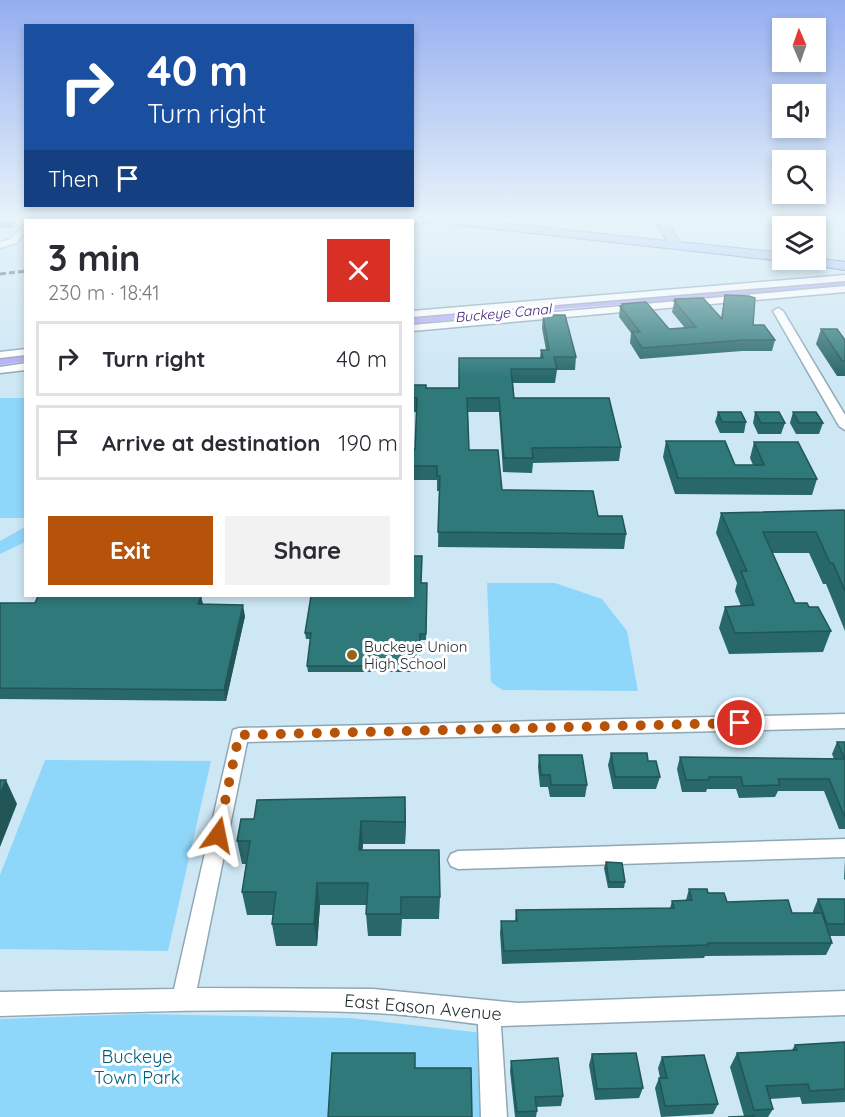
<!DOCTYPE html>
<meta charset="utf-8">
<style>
body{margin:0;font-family:Quicksand,sans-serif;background:#f2f2f3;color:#2b2b33;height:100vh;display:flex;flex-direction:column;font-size:22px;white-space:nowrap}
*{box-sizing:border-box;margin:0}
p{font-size:20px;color:#7c7c81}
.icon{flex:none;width:33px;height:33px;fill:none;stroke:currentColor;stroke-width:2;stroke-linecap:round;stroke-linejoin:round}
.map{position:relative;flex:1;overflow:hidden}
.drawer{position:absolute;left:24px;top:219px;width:390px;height:378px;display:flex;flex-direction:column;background:#fff;border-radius:0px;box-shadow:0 3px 9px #0003}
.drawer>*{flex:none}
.guide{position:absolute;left:24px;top:24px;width:390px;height:183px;border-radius:0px;box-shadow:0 3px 9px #0003;background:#1a4fa0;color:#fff;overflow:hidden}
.needle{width:39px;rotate:358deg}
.controls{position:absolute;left:772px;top:18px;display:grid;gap:12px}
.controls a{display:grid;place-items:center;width:54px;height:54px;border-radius:0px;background:#fff;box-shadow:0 3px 9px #0003;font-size:30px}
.pin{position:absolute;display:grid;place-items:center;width:51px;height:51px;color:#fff;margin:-26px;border:3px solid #fff;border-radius:50%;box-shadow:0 2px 6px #0007}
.me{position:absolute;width:66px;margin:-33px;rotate:12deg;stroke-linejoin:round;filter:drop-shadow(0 0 4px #0008)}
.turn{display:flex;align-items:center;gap:21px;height:126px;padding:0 24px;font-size:27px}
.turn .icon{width:78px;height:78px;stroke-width:2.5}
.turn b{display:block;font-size:42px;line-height:51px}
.then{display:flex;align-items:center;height:57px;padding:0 24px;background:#0003;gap:12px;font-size:22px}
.round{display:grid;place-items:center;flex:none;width:63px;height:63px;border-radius:0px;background:#f2f2f3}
.headline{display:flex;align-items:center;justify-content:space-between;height:102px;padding:0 24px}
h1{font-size:36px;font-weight:800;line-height:45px}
.primary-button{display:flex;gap:12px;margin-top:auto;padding:12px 24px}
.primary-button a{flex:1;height:69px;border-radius:0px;background:#b45309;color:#fff;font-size:24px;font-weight:800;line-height:69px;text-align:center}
.primary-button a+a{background:#f2f2f3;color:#2b2b33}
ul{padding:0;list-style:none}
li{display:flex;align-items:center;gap:18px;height:75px;margin:0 12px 9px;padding:0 12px;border:3px solid #e1e1e2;border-radius:0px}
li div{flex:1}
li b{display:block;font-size:22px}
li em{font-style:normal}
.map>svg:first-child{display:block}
.green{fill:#8fd7fa}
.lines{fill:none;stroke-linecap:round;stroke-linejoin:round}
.canal{fill:#b9a6fb;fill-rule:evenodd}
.minor-casing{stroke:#8fa8b4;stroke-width:3}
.major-casing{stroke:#5272aa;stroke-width:2}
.minor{fill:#fff;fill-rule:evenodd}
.major{fill:#a7c2f4;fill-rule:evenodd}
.rail{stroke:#46535a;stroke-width:3;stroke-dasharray:6 3;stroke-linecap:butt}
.wall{fill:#28686a}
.shaded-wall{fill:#215556}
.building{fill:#2f797b;stroke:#215556;stroke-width:1.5}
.route{stroke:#b45309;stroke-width:10;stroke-dasharray:0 18}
.poi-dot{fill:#976319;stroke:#fff;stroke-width:2}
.labels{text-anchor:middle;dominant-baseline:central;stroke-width:6;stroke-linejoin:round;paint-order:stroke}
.far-water-label{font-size:14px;font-style:italic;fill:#3f1a7b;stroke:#fff}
.poi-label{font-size:15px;fill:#1f292e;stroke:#fff;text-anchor:start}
.near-street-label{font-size:18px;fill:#1f292e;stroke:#fff}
.near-park-label{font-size:18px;fill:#005e7e;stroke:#fff}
</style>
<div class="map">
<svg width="845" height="1117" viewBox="0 0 845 1117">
<rect width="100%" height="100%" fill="#cde7f5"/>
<g class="green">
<rect x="0" y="398" width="25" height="120"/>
<path d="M25,527V542L0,554V541Z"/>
<path d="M487,583H555L602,599L627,631L638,691L502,690L491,682Z"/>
<path d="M45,760L211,761L168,951L0,949V875Z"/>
<path d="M141,1014L350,1018L483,1033L485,1117H0V1019Z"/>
</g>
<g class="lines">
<g class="canal">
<path d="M845,281V287L535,311L412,324V318L535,305Z"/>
<path d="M26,355V361L0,365V359Z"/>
</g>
<g class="minor-casing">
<g id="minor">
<path d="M26,223V232L16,243L0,248V242L10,239Z"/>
<path d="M845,275V281L412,317V311Z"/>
<path d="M845,286V292L412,331V325Z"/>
<path d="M778,308L783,311L845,415V430L839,426L773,311Z"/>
<path d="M26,349V355L0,358V352Z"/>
<path d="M26,363V370L0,373V367Z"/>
<path d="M845,714V728L247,742L197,988L373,989L518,1003L845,991V1015L501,1026L507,1117H481L478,1024C443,1020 408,1014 374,1013C249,1007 124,1012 0,1016V992L174,989L233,730L239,728Z"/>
<path d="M845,839V857L458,869L451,866L448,860L451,854L458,851Z"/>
</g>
</g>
<g class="major-casing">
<g id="major">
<path d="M444,221H483L667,241L655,221H667L680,242L783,253V260H787L783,261L450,224Z"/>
<path d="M816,258L845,262V270L804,264L798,260Z"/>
</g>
</g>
<use href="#minor" class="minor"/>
<use href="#major" class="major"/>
<g class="rail">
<path d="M412,224L439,221"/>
<path d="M0,274L26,271"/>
</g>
</g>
<g class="wall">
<path d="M0,221H16L11,228H0Z"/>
<path d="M725,295L753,325L775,340L772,351H742L640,359L630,343L631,333L619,317L620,306H621L622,304L669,329L685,328L672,312L675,299L721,318Z"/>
<path d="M543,315L576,357L575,370H557L555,383H513L514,398L621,447L619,461L533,463L532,473L503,472L499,412H468L469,450L502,490L598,516L626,534L624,549L438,547L439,491H437V480H412V449H415L417,412H412V385L426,388H458L540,358L541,350H546L542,328Z"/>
<path d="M821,329L845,340V376H837L816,344Z"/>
<path d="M718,412L746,422L744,433H720L715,422Z"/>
<path d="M755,412L785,423L781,434H758L753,423Z"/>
<path d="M793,412L823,423L819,434H796L790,423Z"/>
<path d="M666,441L735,465H753L750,458L754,442L817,479L812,495L675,494L663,457Z"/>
<path d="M845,512V631L826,584H823L809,553H772L795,603L809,607L831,631L823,652L729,654L719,628L725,607L741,606L735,591L737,583L716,533L721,513Z"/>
<path d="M421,583H427L426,640H420L419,672H308L307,666L311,639H306L305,633Z"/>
<path d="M201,596L203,604L245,616L226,701L0,699V603H35Z"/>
<path d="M837,742H845V829H839L824,791H778L775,797L739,798L736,789H707L706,792H682L677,769L680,757L834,759L832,754Z"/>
<path d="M611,753L648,761L660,777L656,789H613L608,765Z"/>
<path d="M539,755L587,785L585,797H550L548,787H540L538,767Z"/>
<path d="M241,819L406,820L405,844H363L362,850L440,897L439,919H402L401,936H368L366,914L367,905H320L317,946H276L272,924L273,915H247L242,892L246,864H242L237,841Z"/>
<path d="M845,859V880L844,879Z"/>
<path d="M606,862L625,882L624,888H608L604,868Z"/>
<path d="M689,889L708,893L727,902L792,913H813V911L818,899H845V936H830L832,943L826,955L705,956L704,958L502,964L500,933L501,921H515L516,910L670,908L672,901L686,900Z"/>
<path d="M845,1042V1102L802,1104L800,1097L770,1099L773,1109L768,1117H728L744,1116L730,1067L737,1053L792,1050L795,1045Z"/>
<path d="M592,1054L643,1088L639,1098L595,1100L589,1065Z"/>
<path d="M662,1057L718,1104L713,1114L661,1117L655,1088L659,1078H660L658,1068Z"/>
<path d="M511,1061L563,1096L561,1106L536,1107L537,1111L536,1117H515L510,1071Z"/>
</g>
<g class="shaded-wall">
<path d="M9,221H16L11,228Z"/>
<path d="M201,596L203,606L198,604Z"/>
<path d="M243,605L245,616L226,701L224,690Z"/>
<path d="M6,780L17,804L0,847V795Z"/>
<path d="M405,797L406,820L405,844Z"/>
<path d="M361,821L363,844L361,873L359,850Z"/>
<path d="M317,883L320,905L317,946L314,924Z"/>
</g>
<g class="building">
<path d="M725,295L749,296L755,298L753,325H764L775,340H744L642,348L632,332H640L620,306H623L622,304L646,302L669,329L696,327L674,301H676L675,299L703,298L722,319Z"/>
<path d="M543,315H565L576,357H554L557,369H511L514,398H609L621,447L532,448L533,458H504L499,398H467L469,450H498L502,490L593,491L598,516H622L626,534L438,532L440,476H437V466H412V449H415L417,398H412V385H426V388H459V358H543L541,350H549Z"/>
<path d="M821,329H837L845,340V361H842Z"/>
<path d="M718,412H741L746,422H722Z"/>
<path d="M755,412H779L785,423H761Z"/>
<path d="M793,412H816L823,423H799Z"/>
<path d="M666,441H725L735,465H764L754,442H798L817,479L678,478Z"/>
<path d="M844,510L845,512V591L833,563H830L816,532H763L795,603H807L809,607H818L831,631L735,633L725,607L754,605L741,571H747L721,513Z"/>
<path d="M412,556H422L421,583H427L426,634H420L419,666H307L311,633H305L311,596H412Z"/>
<path d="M38,596H201L198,604L243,605L224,690L0,688V603H35Z"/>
<path d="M837,742H845V818L829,779H778L780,785L743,786L741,777H709V780H686L680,757L845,759Z"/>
<path d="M611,753H647L648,761H656L660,777H615Z"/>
<path d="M539,755H582L587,785H551L550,775H541Z"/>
<path d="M0,780H6L0,795Z"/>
<path d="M405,797V822L361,821L359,850H439L440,897H401V914H366L368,883H317L314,924H272L276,892H242L250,841H237L241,819H254L257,800Z"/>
<path d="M606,862L622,863L625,882H609Z"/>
<path d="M689,889H707L708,893H724L727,902L788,900L792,913H822L832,943H708V945L504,951L501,921H517L516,910L674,908L672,901L692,900Z"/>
<path d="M818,899H845V924H827Z"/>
<path d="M845,1042V1089L810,1091L808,1084L766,1086L773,1109L754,1110L737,1053L797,1050L795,1045Z"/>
<path d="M332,1053H415V1068H471L472,1117H328Z"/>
<path d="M636,1053L643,1088L597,1089L592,1054Z"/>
<path d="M704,1055L718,1104L665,1106L659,1078H667L662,1057Z"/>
<path d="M558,1058L563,1096L535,1097L537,1111L517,1112L511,1061Z"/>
<path d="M754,1116V1117H728Z"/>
</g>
<linearGradient id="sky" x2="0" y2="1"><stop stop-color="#95aef0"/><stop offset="0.58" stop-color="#e8f4fa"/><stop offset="1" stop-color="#e8f4fa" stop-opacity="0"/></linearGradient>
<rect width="845" height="378" fill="url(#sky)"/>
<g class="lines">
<path class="route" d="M218,835L239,735L740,723"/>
</g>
<circle class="poi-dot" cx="352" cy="655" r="6"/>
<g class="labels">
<g class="far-water-label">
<text transform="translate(503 313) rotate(-5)">Buckeye Canal</text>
</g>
<g class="poi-label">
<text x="364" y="646">Buckeye Union<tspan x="364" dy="17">High School</tspan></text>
</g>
<g class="near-street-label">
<text transform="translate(423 1007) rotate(5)">East Eason Avenue</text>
</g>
<g class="near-park-label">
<text x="137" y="1056">Buckeye<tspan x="137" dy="21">Town Park</tspan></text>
</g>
</g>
</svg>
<div class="controls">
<a><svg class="needle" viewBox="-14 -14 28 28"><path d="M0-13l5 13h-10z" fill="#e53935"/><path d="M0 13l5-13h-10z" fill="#7c7c81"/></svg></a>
<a><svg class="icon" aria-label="sound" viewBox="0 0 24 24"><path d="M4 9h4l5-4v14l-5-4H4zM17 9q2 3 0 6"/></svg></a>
<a><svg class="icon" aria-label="search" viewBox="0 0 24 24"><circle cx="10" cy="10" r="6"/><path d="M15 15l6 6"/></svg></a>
<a><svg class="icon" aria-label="layers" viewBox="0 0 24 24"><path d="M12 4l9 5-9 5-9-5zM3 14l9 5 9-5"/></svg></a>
</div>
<div class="pin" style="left:740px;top:723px;background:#d93025"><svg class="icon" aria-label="arrive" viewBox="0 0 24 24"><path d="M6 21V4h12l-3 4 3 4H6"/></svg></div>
<svg class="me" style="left:218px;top:835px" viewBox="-20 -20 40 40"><path d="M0-17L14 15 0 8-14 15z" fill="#b45309" stroke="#fff" stroke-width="4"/></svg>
<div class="guide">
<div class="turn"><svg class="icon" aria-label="right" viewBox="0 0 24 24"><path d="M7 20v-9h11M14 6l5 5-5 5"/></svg><div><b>40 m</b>Turn right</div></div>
<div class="then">Then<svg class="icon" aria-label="arrive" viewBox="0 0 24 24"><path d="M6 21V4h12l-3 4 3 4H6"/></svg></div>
</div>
<section class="drawer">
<div class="headline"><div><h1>3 min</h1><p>230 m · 18:41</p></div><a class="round" style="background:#d93025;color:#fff"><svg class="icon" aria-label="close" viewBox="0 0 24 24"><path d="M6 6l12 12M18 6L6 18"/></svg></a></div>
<ul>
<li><svg class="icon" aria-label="right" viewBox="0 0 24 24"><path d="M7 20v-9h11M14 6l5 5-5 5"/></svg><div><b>Turn right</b></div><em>40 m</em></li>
<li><svg class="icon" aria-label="arrive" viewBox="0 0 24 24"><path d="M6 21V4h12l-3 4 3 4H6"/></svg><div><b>Arrive at destination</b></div><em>190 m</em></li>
</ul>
<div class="primary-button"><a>Exit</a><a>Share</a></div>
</section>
</div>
